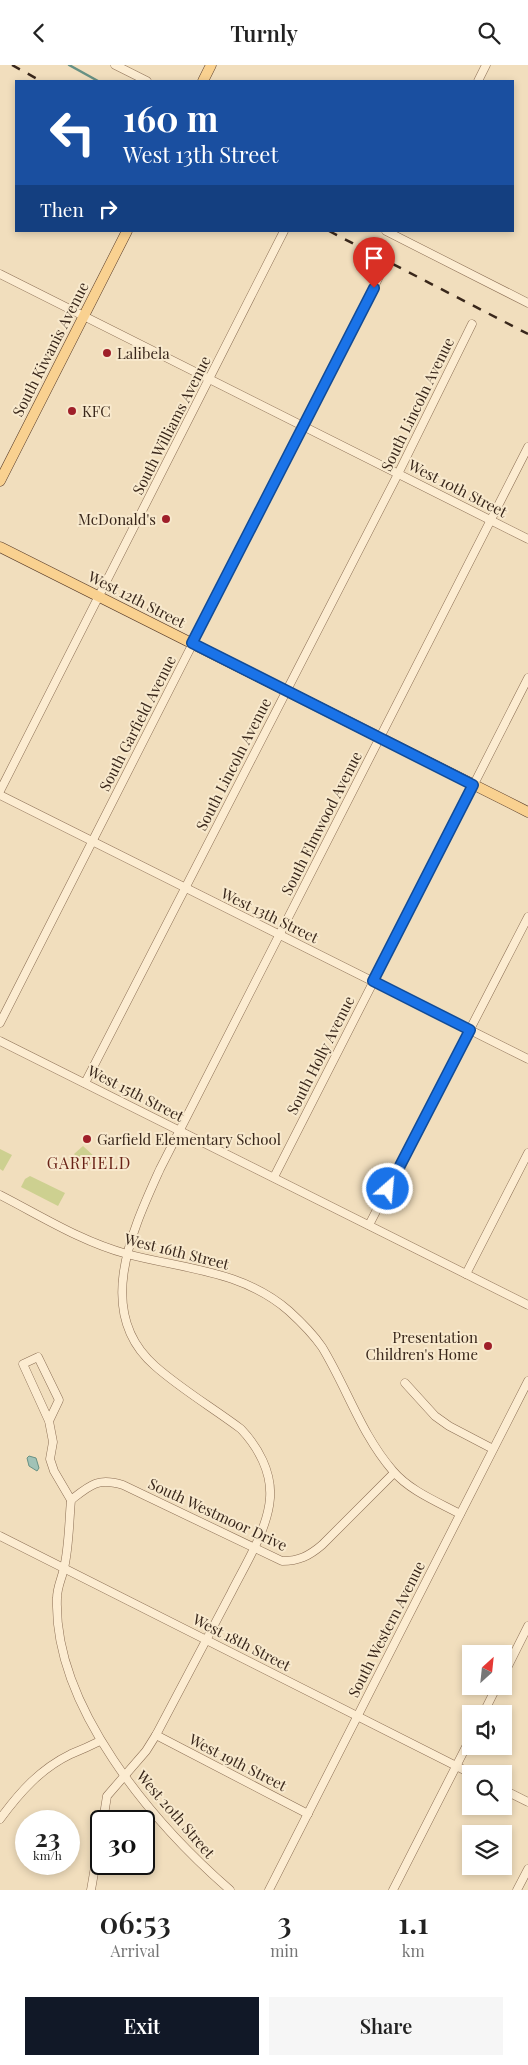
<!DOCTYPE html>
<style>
body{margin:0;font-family:"Playfair Display",serif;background:#f6f6f6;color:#222;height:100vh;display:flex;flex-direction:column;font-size:19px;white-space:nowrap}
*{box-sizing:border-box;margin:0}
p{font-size:16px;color:#767676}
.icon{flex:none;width:28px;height:28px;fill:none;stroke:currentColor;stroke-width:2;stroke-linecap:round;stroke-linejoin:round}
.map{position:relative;height:1825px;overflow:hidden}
.sheet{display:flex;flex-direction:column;background:#fff;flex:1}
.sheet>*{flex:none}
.guide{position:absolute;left:15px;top:15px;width:499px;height:152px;border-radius:0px;box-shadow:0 2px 8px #0003;background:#1a4fa0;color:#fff;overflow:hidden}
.needle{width:32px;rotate:27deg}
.fabs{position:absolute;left:462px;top:1580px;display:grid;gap:10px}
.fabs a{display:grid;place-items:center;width:50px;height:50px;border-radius:0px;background:#fff;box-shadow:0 2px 8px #0003;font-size:25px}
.speed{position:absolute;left:15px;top:1745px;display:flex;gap:10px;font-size:25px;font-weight:700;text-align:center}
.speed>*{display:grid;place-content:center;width:65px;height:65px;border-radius:50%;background:#fff;box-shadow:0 2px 8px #0003;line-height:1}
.speed small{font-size:12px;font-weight:400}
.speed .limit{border:2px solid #111;border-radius:8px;background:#fff;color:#111}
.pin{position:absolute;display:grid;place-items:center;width:42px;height:42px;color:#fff;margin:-51px -21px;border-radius:50% 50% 50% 0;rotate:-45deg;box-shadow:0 0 5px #0007}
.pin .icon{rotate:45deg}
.me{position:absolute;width:55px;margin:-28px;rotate:27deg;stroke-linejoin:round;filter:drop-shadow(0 0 4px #0008)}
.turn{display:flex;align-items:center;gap:18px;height:105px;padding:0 25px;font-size:22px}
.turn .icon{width:65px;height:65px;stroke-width:2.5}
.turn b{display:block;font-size:35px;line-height:42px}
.then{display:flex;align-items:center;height:48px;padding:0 25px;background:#0003;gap:10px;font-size:19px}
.eta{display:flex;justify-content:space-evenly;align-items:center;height:85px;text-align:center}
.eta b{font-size:30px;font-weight:600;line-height:35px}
.cta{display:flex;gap:10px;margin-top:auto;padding:10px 25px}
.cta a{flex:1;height:58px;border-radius:0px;background:#111827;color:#fff;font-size:20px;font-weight:600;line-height:58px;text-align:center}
.cta a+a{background:#f6f6f6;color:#222}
header{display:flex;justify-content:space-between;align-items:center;height:65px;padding:0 25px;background:#fff;font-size:22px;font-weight:600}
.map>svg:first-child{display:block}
.green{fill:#cdd090}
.water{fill:#a1c2b6;stroke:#689184}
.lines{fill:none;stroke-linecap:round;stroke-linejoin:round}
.stream{stroke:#689184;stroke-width:2.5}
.minor-casing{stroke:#8b6e54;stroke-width:9}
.major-casing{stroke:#583c2a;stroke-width:11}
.minor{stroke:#fcecd1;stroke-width:8}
.major{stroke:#f9d190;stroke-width:10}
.rail{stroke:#39271b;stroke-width:2.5;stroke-dasharray:9 9;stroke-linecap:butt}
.route-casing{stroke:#114b97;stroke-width:12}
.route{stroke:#1a73e8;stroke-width:9}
.poi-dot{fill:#9f1f29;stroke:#f8e9cd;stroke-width:2}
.labels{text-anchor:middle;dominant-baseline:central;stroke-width:4;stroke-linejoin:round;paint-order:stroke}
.street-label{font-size:15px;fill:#39271b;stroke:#f8e9cd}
.poi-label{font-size:15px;fill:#39271b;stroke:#f8e9cd;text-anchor:start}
.neighbourhood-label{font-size:16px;letter-spacing:1px;fill:#692216;stroke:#f8e9cd}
</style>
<header><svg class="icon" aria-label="back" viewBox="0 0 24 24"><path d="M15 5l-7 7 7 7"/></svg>Turnly<svg class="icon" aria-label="search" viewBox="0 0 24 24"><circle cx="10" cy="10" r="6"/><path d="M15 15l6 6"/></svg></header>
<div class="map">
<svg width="528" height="1825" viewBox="0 0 528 1825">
<rect width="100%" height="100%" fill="#f1debd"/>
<g class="green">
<path d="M83,1081L97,1094L86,1102L74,1089Z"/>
<path d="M0,1084L12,1090L3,1106L0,1104Z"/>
<path d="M30,1111L65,1128L58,1141L21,1122L25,1114Z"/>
</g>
<path class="water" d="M29,1391L36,1393L39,1403L37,1406L29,1401L27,1393Z"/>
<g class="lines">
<path class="stream" d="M69,0L98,16"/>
<g class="minor-casing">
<g id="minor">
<path d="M115,0L147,16"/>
<path d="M478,16L486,0"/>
<path d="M386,166L528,238"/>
<path d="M0,209L528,474"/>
<path d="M0,726L284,166"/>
<path d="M0,730L528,994"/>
<path d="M0,958L380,210"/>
<path d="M0,976L528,1240"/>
<path d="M85,1018L398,409L472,259"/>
<path d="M274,1112L528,613"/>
<path d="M0,1130C41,1151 82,1177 127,1189C183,1204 242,1205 289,1246C300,1256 313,1269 322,1282C347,1323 361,1369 393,1406C410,1426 438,1437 460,1449"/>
<path d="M369,1160L528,852"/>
<path d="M466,1209L528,1088"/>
<path d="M405,1318L435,1351L449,1361L493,1384"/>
<path d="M49,1356L59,1335L38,1292L23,1299L49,1356L53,1377L50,1394L54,1406L71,1435"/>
<path d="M0,1471L472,1709"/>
<path d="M504,1609L528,1561"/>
<path d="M483,1649L497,1621"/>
<path d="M156,1670L308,1749"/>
<path d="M504,1725L528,1737"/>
<path d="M0,1754C20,1727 40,1704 71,1689C81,1685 90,1681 100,1676"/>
<path d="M103,1756L107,1731L146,1686L156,1670C181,1623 206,1576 231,1528C245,1500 268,1464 270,1433C272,1407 258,1382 241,1364C213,1343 181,1324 155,1301C93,1247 133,1164 160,1104L528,382"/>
<path d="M91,1825L101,1767"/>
<path d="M230,1825C153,1758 53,1641 57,1533C57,1522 62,1513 64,1503C69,1482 69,1457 71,1435C90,1420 98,1412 123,1420L282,1496C299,1496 309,1491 322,1480L394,1408"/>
<path d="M269,1825L528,1316"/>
<path d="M393,1825L471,1672"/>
<path d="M517,1825L528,1804"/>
</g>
</g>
<g class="major-casing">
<g id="major">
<path d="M203,16L211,0"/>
<path d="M0,416L127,166"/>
<path d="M0,482L528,747"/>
</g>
</g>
<use href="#minor" class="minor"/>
<use href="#major" class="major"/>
<g class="rail">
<path d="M12,0L41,16"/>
<path d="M329,166L528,269"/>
</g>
</g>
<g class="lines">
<g class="route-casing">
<path id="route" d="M374,223L192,578L473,720L373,916L470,965L388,1124"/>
</g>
<use href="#route" class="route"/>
</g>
<g class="poi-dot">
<circle cx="107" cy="288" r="5"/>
<circle cx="72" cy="346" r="5"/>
<circle cx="166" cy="454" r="5"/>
<circle cx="87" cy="1074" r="5"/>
<circle cx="488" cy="1281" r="5"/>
</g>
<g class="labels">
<g class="street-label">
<text transform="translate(50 284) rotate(-63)">South Kiwanis Avenue</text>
<text transform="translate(417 339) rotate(-64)">South Lincoln Avenue</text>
<text transform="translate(171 360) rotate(-63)">South Williams Avenue</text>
<text transform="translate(458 423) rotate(27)">West 10th Street</text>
<text transform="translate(137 534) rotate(27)">West 12th Street</text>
<text transform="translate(137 658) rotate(-63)">South Garfield Avenue</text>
<text transform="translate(233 699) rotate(-63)">South Lincoln Avenue</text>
<text transform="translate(321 758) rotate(-63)">South Elmwood Avenue</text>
<text transform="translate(270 850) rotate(26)">West 13th Street</text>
<text transform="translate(320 990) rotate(-63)">South Holly Avenue</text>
<text transform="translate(136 1028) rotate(27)">West 15th Street</text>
<text transform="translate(177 1186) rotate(14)">West 16th Street</text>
<text transform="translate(218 1449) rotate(25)">South Westmoor Drive</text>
<text transform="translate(386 1564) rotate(-63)">South Western Avenue</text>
<text transform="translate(242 1577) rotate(27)">West 18th Street</text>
<text transform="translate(238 1697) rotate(27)">West 19th Street</text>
<text transform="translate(176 1749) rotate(49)">West 20th Street</text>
</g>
<g class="poi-label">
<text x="117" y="288">Lalibela</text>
<text x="82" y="346">KFC</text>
<text x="156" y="454" text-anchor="end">McDonald's</text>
<text x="97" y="1074">Garfield Elementary School</text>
<text x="478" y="1272" text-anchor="end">Presentation<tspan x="478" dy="17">Children's Home</tspan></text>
</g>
<g class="neighbourhood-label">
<text x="89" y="1097">GARFIELD</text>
</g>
</g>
</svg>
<div class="fabs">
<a><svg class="needle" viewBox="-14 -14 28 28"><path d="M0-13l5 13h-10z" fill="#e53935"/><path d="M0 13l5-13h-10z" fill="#767676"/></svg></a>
<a><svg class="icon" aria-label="sound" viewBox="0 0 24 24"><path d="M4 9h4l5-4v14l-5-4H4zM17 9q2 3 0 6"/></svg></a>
<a><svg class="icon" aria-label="search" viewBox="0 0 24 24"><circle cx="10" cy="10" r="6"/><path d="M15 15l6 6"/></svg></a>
<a><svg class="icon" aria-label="layers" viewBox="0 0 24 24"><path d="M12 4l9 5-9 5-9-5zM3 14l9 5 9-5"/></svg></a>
</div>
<div class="speed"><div>23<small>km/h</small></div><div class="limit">30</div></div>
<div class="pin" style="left:374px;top:223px;background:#d93025"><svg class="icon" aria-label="arrive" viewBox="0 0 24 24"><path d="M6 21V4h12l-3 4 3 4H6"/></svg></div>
<svg class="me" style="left:388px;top:1124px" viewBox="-20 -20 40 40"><circle r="17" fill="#1a73e8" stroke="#fff" stroke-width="3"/><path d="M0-11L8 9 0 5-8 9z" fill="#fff"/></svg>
<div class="guide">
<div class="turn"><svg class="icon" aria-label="left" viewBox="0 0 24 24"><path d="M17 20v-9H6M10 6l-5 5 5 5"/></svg><div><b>160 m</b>West 13th Street</div></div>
<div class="then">Then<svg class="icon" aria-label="right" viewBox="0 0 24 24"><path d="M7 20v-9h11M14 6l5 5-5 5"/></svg></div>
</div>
</div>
<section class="sheet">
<div class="eta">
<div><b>06:53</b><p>Arrival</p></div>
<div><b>3</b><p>min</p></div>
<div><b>1.1</b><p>km</p></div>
</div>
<div class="cta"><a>Exit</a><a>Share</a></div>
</section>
